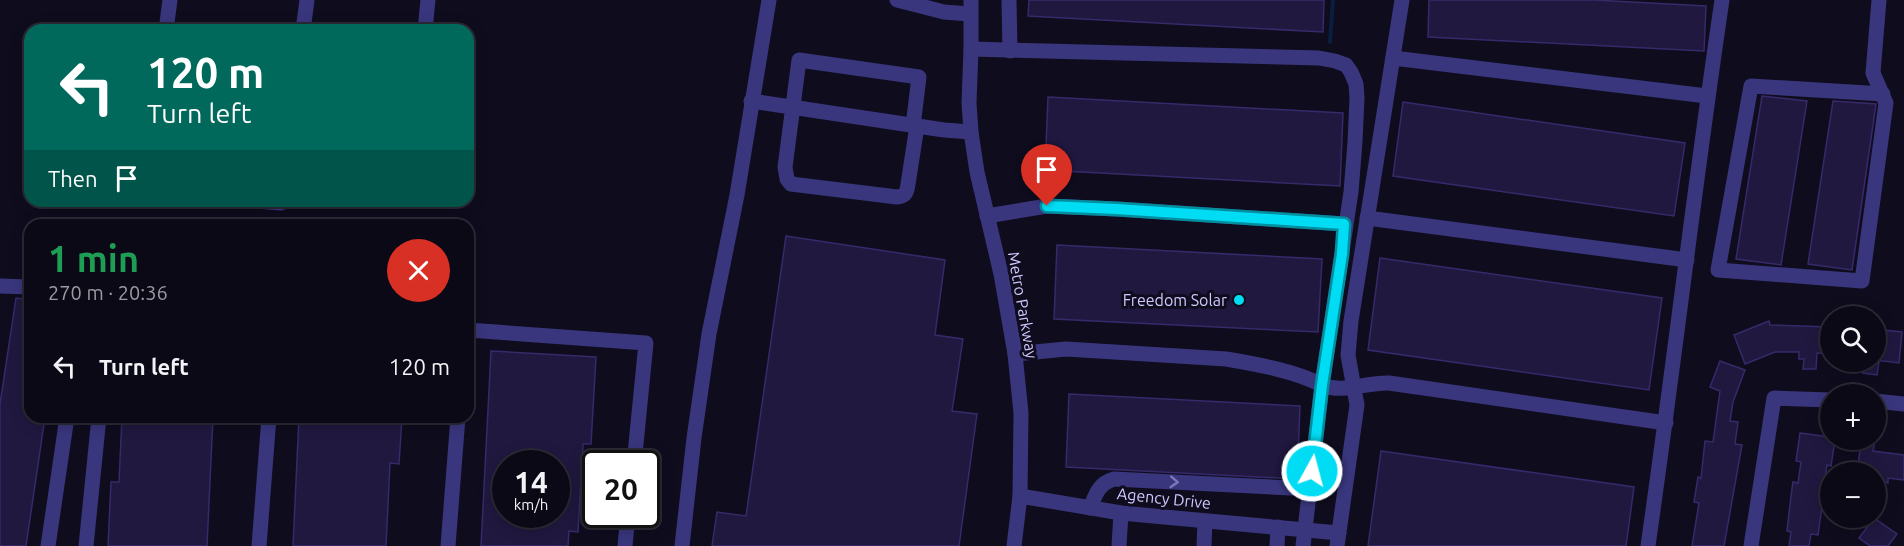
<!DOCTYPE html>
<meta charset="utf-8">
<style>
body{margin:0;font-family:Ubuntu,sans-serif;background:#191723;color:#f1f3f6;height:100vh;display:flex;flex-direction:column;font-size:22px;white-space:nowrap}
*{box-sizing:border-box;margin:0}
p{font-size:20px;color:#9a9aa1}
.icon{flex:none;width:33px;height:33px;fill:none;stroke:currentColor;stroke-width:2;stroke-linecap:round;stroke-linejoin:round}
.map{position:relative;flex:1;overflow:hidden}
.side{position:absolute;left:24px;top:219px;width:450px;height:204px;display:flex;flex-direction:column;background:#0b0916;border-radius:18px;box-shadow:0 3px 15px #0003,0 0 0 2px #2b2a35}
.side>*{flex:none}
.top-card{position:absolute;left:24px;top:24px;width:450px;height:183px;border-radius:18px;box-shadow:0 3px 15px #0003,0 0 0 2px #2b2a35;background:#00695c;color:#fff;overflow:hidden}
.controls{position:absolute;left:1820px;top:306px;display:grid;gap:12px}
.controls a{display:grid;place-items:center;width:66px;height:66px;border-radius:50%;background:#0b0916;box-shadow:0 3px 15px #0003,0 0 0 2px #2b2a35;font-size:30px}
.speed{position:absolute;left:492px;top:450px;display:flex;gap:12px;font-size:30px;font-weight:700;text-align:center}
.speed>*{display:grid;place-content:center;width:78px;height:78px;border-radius:50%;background:#0b0916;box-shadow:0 3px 15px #0003,0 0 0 2px #2b2a35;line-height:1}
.speed small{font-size:15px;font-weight:400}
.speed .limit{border:3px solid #111;border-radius:9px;background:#fff;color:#111}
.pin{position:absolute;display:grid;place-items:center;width:51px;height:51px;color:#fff;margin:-62px -26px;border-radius:50% 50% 50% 0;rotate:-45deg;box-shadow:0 0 6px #0007}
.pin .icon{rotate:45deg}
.me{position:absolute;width:66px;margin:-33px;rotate:7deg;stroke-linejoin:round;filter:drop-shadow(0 0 4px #0008)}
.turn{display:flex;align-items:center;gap:21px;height:126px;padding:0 24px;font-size:27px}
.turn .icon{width:78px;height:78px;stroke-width:2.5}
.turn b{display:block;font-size:42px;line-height:51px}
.then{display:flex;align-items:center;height:57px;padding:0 24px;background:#0003;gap:12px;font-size:22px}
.round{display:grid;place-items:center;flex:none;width:63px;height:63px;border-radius:32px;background:#191723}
.headline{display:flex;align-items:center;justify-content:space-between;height:102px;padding:0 24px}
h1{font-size:36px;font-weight:600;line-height:45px;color:#1e9e55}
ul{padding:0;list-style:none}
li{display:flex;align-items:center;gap:18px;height:90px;padding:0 24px}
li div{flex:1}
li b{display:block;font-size:22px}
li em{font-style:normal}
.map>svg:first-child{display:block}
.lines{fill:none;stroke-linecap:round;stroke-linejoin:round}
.stream{stroke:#0a1e3e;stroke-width:4}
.building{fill:#20183f;stroke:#362a6b;stroke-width:1.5;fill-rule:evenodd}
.minor{stroke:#39367d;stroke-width:15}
.oneway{stroke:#7c78b8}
.route-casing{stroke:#008f9f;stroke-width:15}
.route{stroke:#00dcf4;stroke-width:10}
.poi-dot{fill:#00dcf4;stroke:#0f0c1e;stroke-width:2}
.labels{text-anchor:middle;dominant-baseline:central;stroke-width:6;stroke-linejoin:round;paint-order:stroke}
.poi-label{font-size:16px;fill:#cfc9ff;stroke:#0f0c1e;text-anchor:end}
.street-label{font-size:16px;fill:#cfc9ff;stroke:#0f0c1e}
</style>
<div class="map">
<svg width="1904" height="546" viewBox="0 0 1904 546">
<rect width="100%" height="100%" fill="#0f0c1e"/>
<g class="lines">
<path class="stream" d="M1330,42L1333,0"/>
</g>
<g class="building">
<path d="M1029,0H1324L1323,32L1028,16Z"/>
<path d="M1429,0H1594L1706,6L1704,51L1428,37Z"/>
<path d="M1762,96L1807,101L1781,265L1736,259Z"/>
<path d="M1048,97L1343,113L1340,186L1045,170Z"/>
<path d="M1833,101L1876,104L1852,270L1808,264Z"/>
<path d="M1403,102L1685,143L1674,216L1393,176Z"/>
<path d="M786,236L945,260L935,335L963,339L952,411L977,414L959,546H712L717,512L746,516Z"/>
<path d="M1057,245L1322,259L1318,332L1054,319Z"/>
<path d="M1380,258L1662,298L1649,390L1368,350Z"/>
<path d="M16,298L30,300V417H45L26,546H0V404Z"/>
<path d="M1769,321L1770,325L1830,327V354L1817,353L1816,369H1803L1804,359H1799V352H1775L1745,364L1734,335Z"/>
<path d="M1875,329L1902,332L1899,363L1875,360Z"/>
<path d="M491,351L596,357L591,444H583L578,532L569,531L568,546H481ZM506,464H556V514H506Z"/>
<path d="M1720,361L1745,370L1733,402L1730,421L1738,422L1735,444L1742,445L1724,546H1692L1699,503L1694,502L1698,477L1701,478L1705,441L1713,442L1720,391L1710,387Z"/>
<path d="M1864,362H1879L1877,375L1863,373Z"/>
<path d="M1069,394L1300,406L1297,479L1066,467Z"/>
<path d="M122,417H213L207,546H108L111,482H119Z"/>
<path d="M299,417H402L399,464L390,463L386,546H293Z"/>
<path d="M1800,433L1830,437V440H1835L1831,466L1827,465L1821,505L1822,506L1818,535L1811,534L1809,546H1789L1791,532L1787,531L1791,496L1793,482L1798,483L1801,462L1796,461Z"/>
<path d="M1859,440H1875L1873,451L1904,455V480L1888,478V483L1875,481V472H1857L1860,450L1857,449Z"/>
<path d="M1381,451L1634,487L1626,546H1368Z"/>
<path d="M1874,518L1897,534L1888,546H1870L1859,538Z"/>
</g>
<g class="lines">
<g class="minor">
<path d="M897,0L944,12L970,14"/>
<path d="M971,0V49L969,103L971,132L977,172L1001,274L1015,354L1021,413L1020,496L1014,546"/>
<path d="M1009,0L1010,51"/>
<path d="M1879,0L1873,73L1886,103L1862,281L1718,270L1751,86L1883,94"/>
<path d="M166,30L170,0"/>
<path d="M303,30L307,0"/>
<path d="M425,30L428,0"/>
<path d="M971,49L1319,58L1335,61L1346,65L1351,72L1356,84L1357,98L1355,142L1351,192L1322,385C1344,394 1366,382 1389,383L1666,423"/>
<path d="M1393,58L1707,96"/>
<path d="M751,101L944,130L971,132"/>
<path d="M913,126L919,77L799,60L785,167L787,179L791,184L897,197C906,196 907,192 908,184L917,126"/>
<path d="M256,201L281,203V201"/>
<path d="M987,216L1047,206L1117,209L1345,224"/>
<path d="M1367,218L1687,260"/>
<path d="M0,286L30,287"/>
<path d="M468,330L646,343L634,464"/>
<path d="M1015,354L1066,349L1226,359C1256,364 1295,371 1322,385L1303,546"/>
<path d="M1875,401L1904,404"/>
<path d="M1020,496L1121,513L1339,533"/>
<path d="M1090,508C1096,494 1098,484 1114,479L1310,489"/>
<path d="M48,546L67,417"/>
<path d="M86,546L99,417"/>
<path d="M259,546L269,417"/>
<path d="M448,546L458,417"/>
<path d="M625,546L628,514"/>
<path d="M682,546L694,438L709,334L737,195L769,0"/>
<path d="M1119,546L1121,513"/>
<path d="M1204,546L1205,521"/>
<path d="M1277,546L1278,527"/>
<path d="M1337,546L1357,405L1348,355L1351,321L1402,0"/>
<path d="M1648,546C1674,364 1695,182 1722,0"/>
<path d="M1751,546L1774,398L1830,400"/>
</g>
</g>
<defs><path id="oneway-chevron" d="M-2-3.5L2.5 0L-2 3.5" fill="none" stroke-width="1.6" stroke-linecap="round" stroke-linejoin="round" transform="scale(1.5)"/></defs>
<use class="oneway" href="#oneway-chevron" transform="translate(1174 482) rotate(3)"/>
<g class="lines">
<g class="route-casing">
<path id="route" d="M1047,206L1117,209L1344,224L1342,254L1322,385L1312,471"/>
</g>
<use href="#route" class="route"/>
</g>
<circle class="poi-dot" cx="1239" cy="300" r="6"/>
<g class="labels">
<g class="poi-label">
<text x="1227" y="300">Freedom Solar</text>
</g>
<g class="street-label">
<text transform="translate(1023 305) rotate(80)">Metro Parkway</text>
<text transform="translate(1164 498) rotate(6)">Agency Drive</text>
</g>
</g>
</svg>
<div class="controls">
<a><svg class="icon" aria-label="search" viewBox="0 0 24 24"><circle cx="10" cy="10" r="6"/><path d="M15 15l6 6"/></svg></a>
<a>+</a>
<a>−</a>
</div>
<div class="speed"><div>14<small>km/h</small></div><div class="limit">20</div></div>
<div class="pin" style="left:1047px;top:206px;background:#d93025"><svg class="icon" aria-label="arrive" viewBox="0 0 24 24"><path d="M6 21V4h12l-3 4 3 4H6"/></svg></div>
<svg class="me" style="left:1312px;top:471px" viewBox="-20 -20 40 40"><circle r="17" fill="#00dcf4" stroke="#fff" stroke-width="3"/><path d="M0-11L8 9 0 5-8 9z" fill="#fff"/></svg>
<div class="top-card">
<div class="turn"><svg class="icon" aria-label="left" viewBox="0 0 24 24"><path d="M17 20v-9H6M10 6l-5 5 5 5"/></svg><div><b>120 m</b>Turn left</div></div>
<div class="then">Then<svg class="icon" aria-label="arrive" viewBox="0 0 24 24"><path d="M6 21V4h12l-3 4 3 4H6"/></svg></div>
</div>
<section class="side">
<div class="headline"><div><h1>1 min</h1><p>270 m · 20:36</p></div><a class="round" style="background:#d93025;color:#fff"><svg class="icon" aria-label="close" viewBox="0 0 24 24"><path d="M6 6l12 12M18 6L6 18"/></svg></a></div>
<ul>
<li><svg class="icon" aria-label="left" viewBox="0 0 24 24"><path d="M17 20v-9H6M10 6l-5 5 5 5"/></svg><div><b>Turn left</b></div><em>120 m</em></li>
</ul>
</section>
</div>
